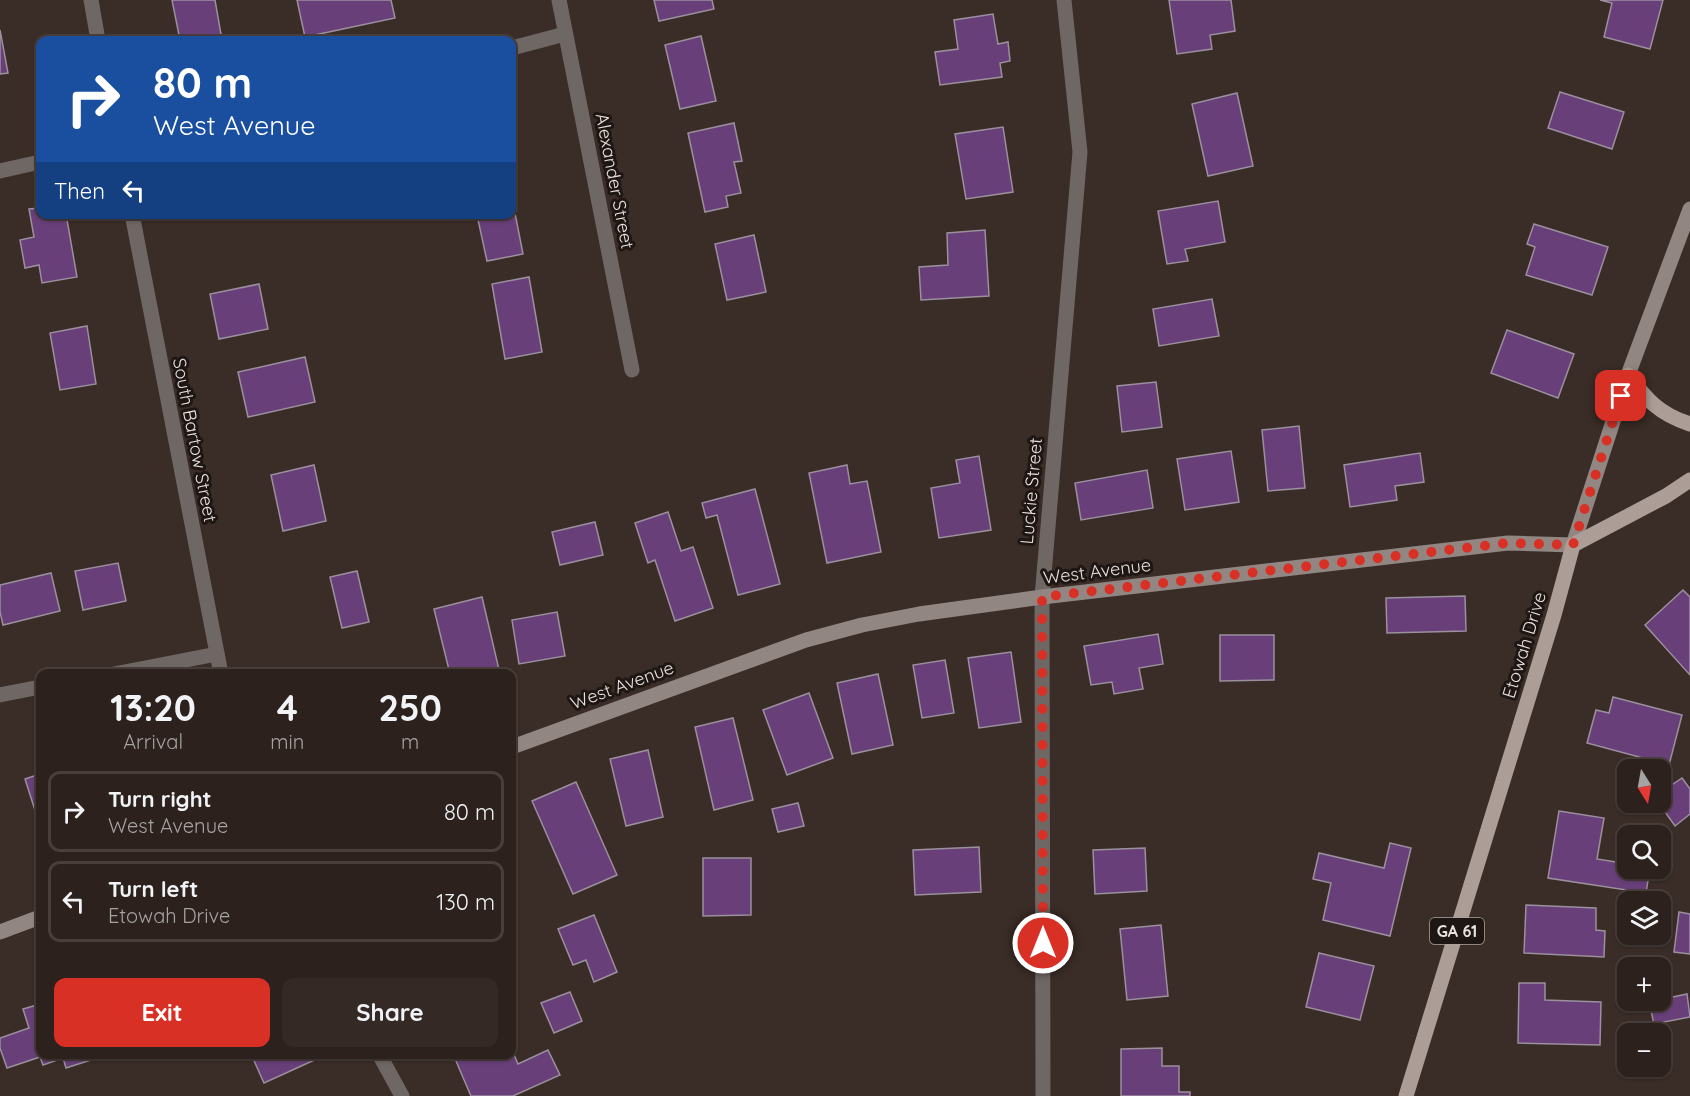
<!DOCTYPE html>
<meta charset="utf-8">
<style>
body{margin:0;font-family:Quicksand,sans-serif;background:#342925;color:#f1f3f6;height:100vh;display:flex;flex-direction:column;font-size:22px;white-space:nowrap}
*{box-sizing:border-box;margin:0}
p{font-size:20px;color:#a6a3a3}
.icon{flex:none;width:33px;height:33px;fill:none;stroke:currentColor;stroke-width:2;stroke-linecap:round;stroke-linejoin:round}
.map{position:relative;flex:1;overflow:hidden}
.sheet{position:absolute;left:36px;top:669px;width:480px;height:390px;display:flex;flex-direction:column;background:#2c211c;border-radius:12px;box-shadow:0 2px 4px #0004,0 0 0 2px #483e3b}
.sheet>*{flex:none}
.guide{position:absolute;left:36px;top:36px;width:480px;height:183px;border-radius:12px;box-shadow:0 2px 4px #0004,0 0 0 2px #483e3b;background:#1a4fa0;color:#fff;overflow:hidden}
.needle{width:39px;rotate:169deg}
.controls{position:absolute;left:1617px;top:759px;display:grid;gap:12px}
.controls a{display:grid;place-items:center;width:54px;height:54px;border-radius:12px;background:#2c211c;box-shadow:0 2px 4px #0004,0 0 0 2px #483e3b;font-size:30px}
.pin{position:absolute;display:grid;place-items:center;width:51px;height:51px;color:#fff;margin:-26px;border-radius:12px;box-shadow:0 3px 9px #0006}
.me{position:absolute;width:66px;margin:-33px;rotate:0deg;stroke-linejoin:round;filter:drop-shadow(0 0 4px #0008)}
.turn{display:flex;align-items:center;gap:21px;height:126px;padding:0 18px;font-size:27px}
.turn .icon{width:78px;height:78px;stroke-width:2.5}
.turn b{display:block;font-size:42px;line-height:51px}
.then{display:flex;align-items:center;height:57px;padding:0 18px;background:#0003;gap:12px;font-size:22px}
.eta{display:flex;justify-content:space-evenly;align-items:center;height:102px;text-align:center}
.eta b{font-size:36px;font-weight:700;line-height:42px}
.cta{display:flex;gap:12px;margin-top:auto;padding:12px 18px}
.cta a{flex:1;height:69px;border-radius:12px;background:#d93025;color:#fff;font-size:24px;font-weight:700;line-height:69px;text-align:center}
.cta a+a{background:#342925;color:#f1f3f6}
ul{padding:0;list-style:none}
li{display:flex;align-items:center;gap:18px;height:81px;margin:0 12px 9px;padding:0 6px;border:3px solid #483e3b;border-radius:12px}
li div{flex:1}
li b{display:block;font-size:22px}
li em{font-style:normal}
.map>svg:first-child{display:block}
.building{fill:#683f78;stroke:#9a909e;stroke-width:1.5}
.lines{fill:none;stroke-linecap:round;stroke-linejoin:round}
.street{stroke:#6e6764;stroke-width:15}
.secondary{stroke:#918681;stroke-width:15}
.primary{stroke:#ac9d97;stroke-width:15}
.route{stroke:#d93025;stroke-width:10;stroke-dasharray:0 18}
.labels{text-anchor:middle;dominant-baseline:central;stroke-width:6;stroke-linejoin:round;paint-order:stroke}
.shield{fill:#1d1613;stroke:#aca4a0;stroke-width:1.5}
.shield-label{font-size:16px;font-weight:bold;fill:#eae1dd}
.street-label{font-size:18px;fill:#eae1dd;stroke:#1d1613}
</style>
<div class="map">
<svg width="1690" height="1096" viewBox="0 0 1690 1096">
<rect width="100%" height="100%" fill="#3a2c26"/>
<g class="building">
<path d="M172,0H215L222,40H180Z"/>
<path d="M297,0H391L395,18L305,37Z"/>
<path d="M654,0H712L714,9L659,21Z"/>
<path d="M1169,0H1231L1235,31L1210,35L1212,49L1177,54Z"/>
<path d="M1600,0H1663L1650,49L1604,37L1612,3Z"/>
<path d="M993,14L998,44L1008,42L1010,61L1000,63L1002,77L940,85L935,52L958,49L954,20Z"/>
<path d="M0,30L8,73L0,74Z"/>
<path d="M701,36L716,101L680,109L665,45Z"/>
<path d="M1560,92L1624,112L1612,149L1548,128Z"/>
<path d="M1237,93L1253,166L1208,176L1192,104Z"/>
<path d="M734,123L742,161L734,162L741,193L726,196L728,207L705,212L688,133Z"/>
<path d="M1003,127L1013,192L966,199L955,134Z"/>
<path d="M512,198L523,254L487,261L477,215L454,220L452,214H512Z"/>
<path d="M1218,201L1225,242L1185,249L1188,261L1167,264L1158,211Z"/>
<path d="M40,208V214H66L77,277L42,283L39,265L25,268L20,240L34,237L29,209Z"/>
<path d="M1534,224L1608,247L1592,295L1526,275L1535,247L1527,244Z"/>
<path d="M985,230L989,296L921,300L919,267L948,265L947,233Z"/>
<path d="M754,235L766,292L727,300L715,244Z"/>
<path d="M529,277L542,352L505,359L492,284Z"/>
<path d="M259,284L268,329L219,339L210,294Z"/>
<path d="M1212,299L1219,336L1159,346L1153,309Z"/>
<path d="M87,326L96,384L60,390L50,333Z"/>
<path d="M1507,330L1574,354L1558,398L1491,373Z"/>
<path d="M305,357L315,402L248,417L238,372Z"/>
<path d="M1156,382L1162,427L1122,432L1117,386Z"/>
<path d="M1299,426L1305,488L1268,491L1262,430Z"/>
<path d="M1231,451L1239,502L1185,510L1177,459Z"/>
<path d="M1420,453L1424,482L1395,486L1397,500L1350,507L1344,465Z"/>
<path d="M979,456L991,530L939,538L931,488L960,483L956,460Z"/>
<path d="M314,465L326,521L283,531L271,475Z"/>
<path d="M847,465L850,484L867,481L881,552L827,563L809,473Z"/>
<path d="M1147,470L1153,508L1081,520L1075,483Z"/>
<path d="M755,489L780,584L738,595L717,515L706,518L702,503Z"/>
<path d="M668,512L681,551L693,547L713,608L675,621L655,560L648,563L635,523Z"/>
<path d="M595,522L603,555L560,565L552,532Z"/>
<path d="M118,563L126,601L83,610L75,571Z"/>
<path d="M357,571L369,622L342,628L330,577Z"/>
<path d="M51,573L60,611L3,625L0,612V585Z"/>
<path d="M1683,590L1690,597V675L1645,625Z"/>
<path d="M1465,596L1466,631L1387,633L1386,598Z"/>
<path d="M482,597L500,674H450L434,609Z"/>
<path d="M557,612L565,656L519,664L512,620Z"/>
<path d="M1158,634L1163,664L1139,668L1143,689L1114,694L1112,682L1091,685L1084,646Z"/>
<path d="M1220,635H1274V680L1220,681Z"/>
<path d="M1011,652L1021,722L979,728L968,658Z"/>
<path d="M945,660L954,713L922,718L913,665Z"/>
<path d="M878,674L893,745L852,754L837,683Z"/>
<path d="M809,693L833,758L787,775L763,710Z"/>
<path d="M1613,697L1682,715L1669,765L1587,743L1596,710L1609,713Z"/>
<path d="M733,718L753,800L714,810L695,727Z"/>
<path d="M648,750L663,817L626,826L610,759Z"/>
<path d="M40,774V826L25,779Z"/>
<path d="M1682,778L1690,789V814L1675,826L1658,802H1660V793Z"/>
<path d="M576,782L617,875L573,894L532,801Z"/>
<path d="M798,803L804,826L778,832L772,809Z"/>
<path d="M1559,811L1604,818L1597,859L1628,864V868H1650L1646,893L1548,878Z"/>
<path d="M1390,843L1411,848L1390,936L1323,920L1331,883L1313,879L1319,853L1384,868Z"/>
<path d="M979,847L981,892L915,895L913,850Z"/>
<path d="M1145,848L1147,891L1095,894L1093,850Z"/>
<path d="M703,858H751V915L703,916Z"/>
<path d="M1526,905L1596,908V930L1605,931L1604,957L1524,953Z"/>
<path d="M1679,912L1690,914V954L1674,952Z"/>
<path d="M594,915L617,972L594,982L586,960L573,965L558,929Z"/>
<path d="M1161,925L1168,996L1127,1000L1120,929Z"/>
<path d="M1319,953L1374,966L1360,1020L1306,1007Z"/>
<path d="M1519,983H1545V1000L1601,1002L1600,1045L1518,1043Z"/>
<path d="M570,992L582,1021L554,1033L541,1003Z"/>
<path d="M1687,994L1690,1017L1654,1024L1649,1002Z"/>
<path d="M40,1004V1054H92L94,1059L66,1068L63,1058L43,1065L40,1057L7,1068L0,1048V1038L29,1028L23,1009Z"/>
<path d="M1162,1048V1066H1179V1092H1190V1096H1121V1049Z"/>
<path d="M512,1050L518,1064L548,1050L560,1075L513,1096H471L453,1054H512Z"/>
<path d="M251,1054H320L321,1057L264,1083Z"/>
</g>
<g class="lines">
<g class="street">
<path d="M91,0L98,40"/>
<path d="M559,0L632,370"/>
<path d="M512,48L565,34"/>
<path d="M0,171L40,162"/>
<path d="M132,214L221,674"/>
<path d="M114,674L217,654"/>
<path d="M0,695L40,687"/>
<path d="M379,1054L402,1096"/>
<path d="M1043,1096L1042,597L1080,152L1064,0"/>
</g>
<g class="secondary">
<path d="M512,747L806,640L862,625L919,614L1042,597L1508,543L1573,545L1628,375L1690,209"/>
<path d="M0,932L40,917"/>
</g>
<g class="primary">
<path d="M1628,375C1647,400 1659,414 1690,424"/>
<path d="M1406,1096L1554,615L1573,545L1666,496L1690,480"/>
</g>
</g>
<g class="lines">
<path class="route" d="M1043,943L1042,597L1508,543L1573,545L1621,396"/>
</g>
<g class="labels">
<rect class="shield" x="1430" y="918" width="54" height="26" rx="4.5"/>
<g class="shield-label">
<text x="1457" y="931">GA 61</text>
</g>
<g class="street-label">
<text transform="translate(615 181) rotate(79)">Alexander Street</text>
<text transform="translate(195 440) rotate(79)">South Bartow Street</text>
<text transform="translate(1031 491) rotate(-85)">Luckie Street</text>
<text transform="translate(1097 571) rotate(-7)">West Avenue</text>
<text transform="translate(1524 645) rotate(-73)">Etowah Drive</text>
<text transform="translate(622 685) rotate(-20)">West Avenue</text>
</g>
</g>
</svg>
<div class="controls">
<a><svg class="needle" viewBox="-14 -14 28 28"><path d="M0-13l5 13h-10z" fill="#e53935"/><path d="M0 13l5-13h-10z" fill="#a6a3a3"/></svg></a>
<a><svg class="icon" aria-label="search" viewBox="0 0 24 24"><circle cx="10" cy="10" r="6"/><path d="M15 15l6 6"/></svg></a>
<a><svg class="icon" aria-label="layers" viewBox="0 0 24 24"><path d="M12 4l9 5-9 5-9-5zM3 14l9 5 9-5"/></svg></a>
<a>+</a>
<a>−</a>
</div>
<div class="pin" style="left:1621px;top:396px;background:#d93025"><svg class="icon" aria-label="arrive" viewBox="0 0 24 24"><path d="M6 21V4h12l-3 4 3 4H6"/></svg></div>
<svg class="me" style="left:1043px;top:943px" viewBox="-20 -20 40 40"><circle r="17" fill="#d93025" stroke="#fff" stroke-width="3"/><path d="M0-11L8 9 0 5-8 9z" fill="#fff"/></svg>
<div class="guide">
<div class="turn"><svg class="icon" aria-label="right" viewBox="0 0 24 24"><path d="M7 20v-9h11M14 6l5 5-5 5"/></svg><div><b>80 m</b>West Avenue</div></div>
<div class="then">Then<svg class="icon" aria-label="left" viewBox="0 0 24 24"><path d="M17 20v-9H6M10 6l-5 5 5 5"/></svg></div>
</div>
<section class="sheet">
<div class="eta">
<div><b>13:20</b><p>Arrival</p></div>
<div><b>4</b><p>min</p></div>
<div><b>250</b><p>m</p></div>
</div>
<ul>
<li><svg class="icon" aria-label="right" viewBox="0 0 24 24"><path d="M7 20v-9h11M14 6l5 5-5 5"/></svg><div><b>Turn right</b><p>West Avenue</p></div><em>80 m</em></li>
<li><svg class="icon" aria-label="left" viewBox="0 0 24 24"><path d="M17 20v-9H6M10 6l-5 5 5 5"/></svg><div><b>Turn left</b><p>Etowah Drive</p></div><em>130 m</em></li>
</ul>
<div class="cta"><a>Exit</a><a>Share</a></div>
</section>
</div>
